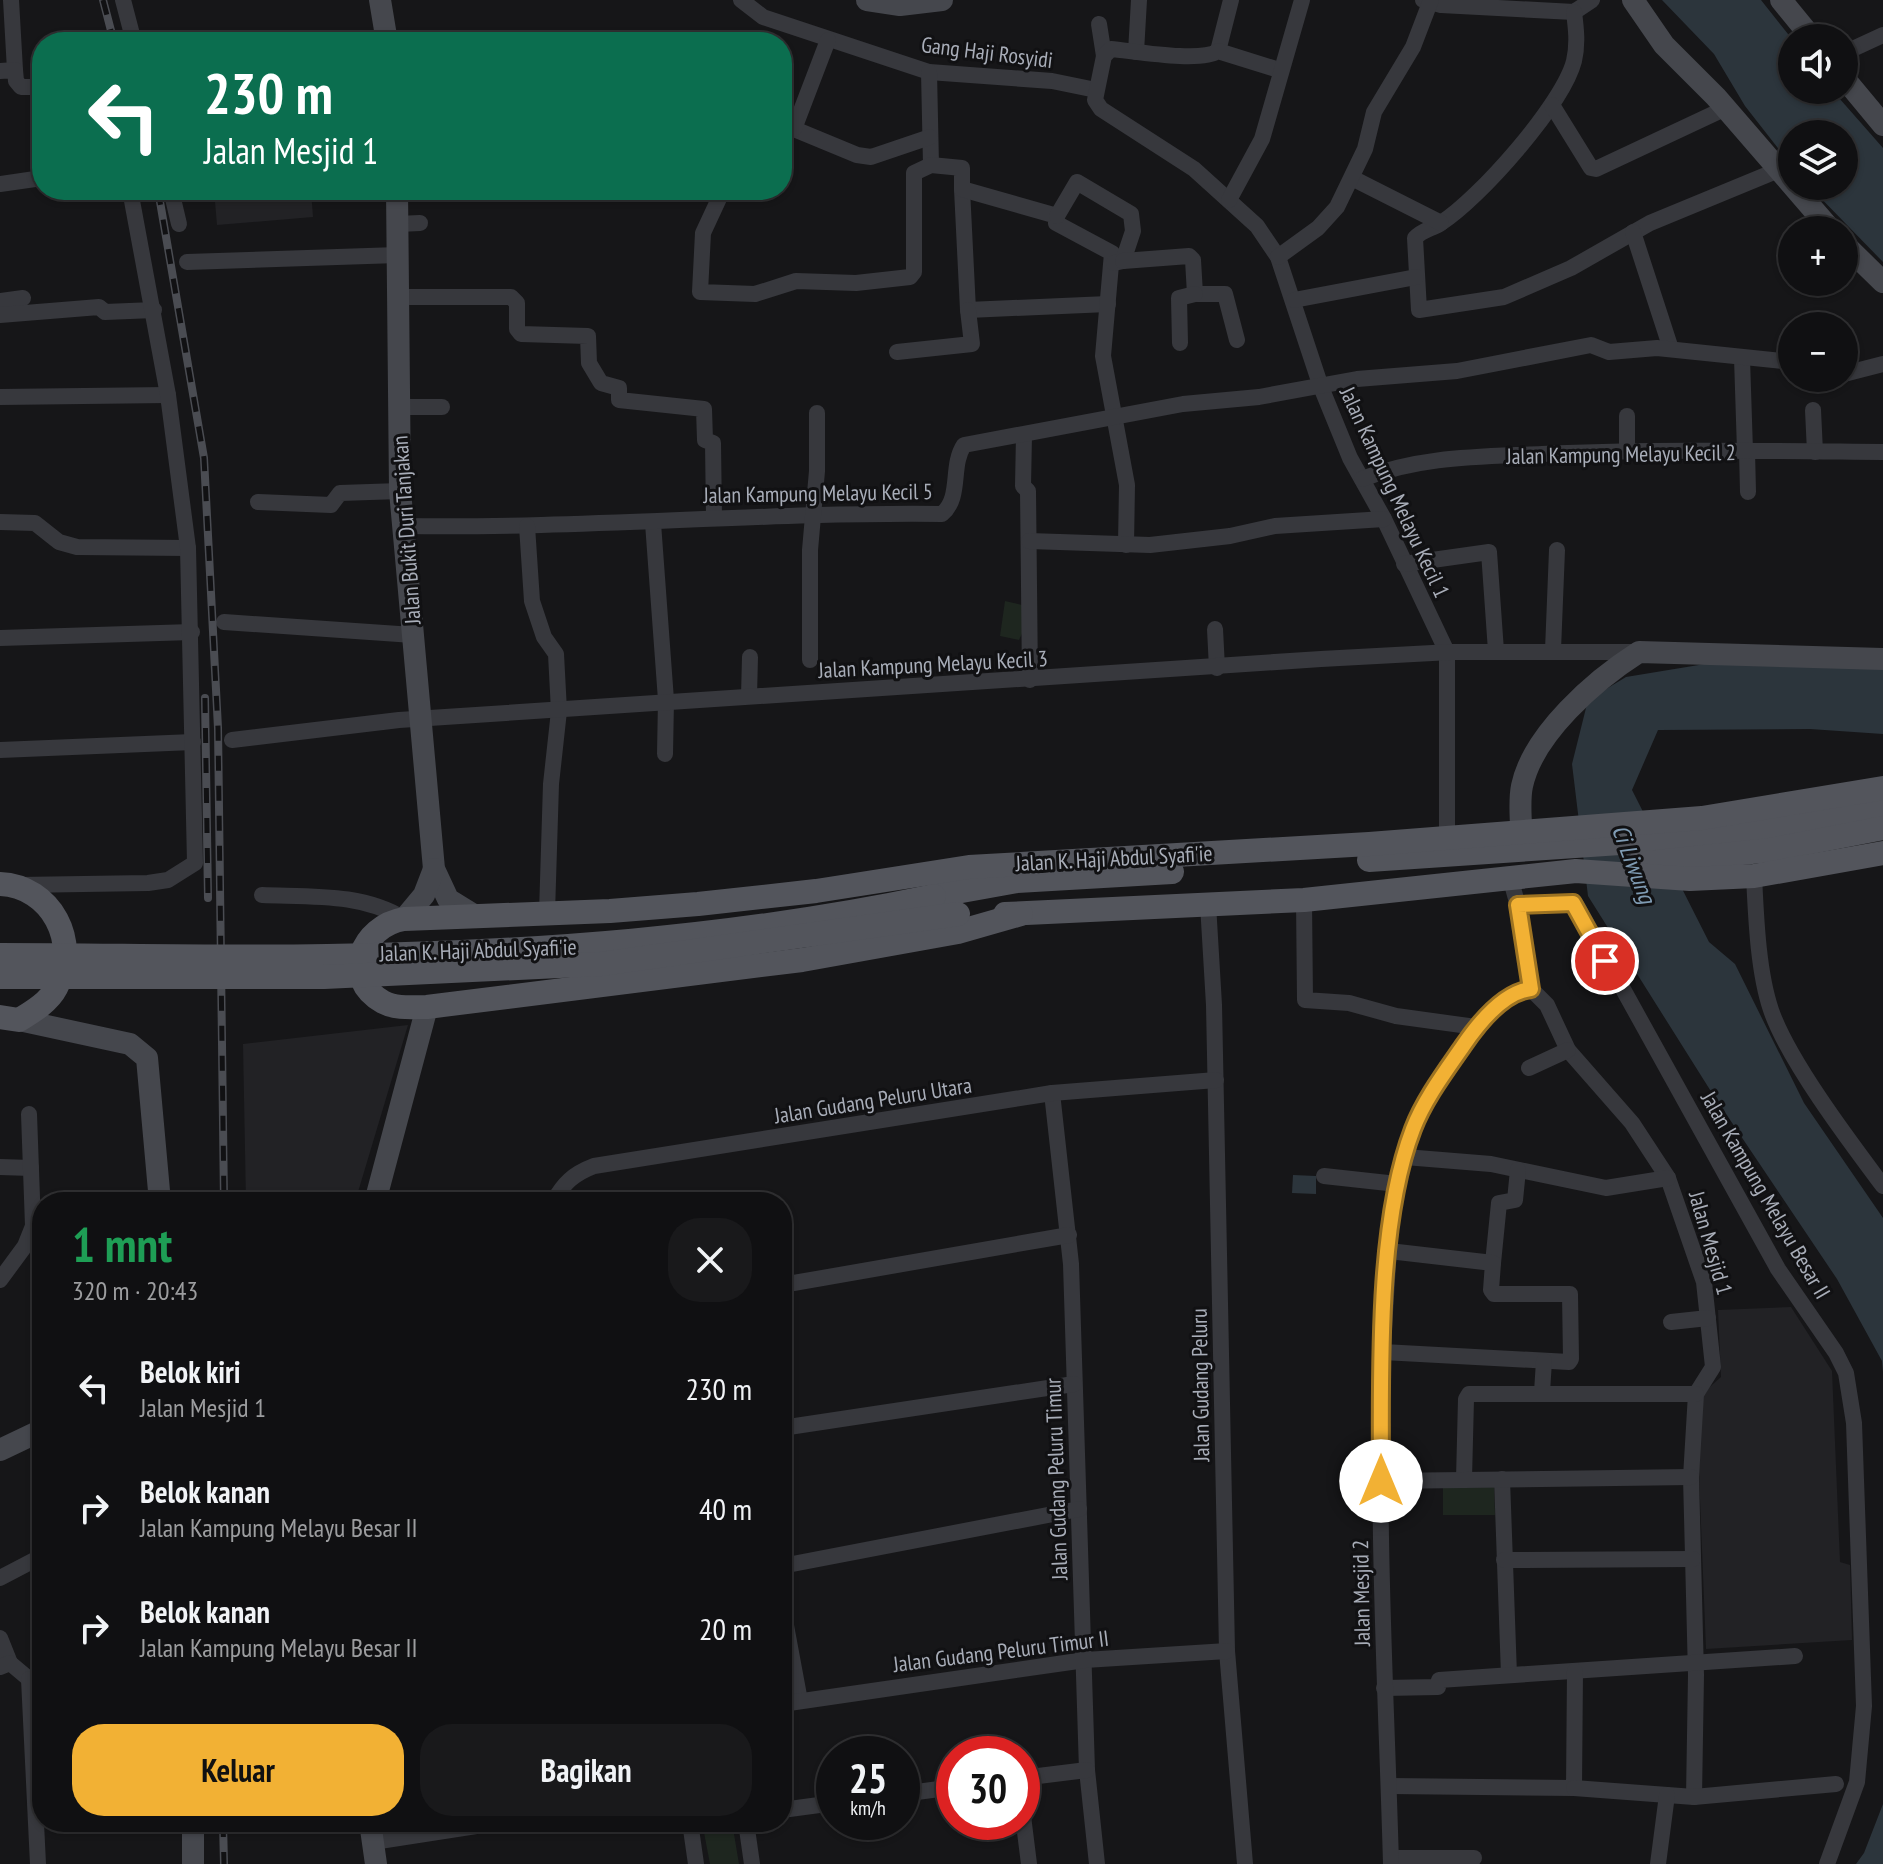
<!DOCTYPE html>
<html lang="id">
<meta charset="utf-8">
<style>
body{margin:0;font-family:"PT Sans Narrow",sans-serif;background:#19191b;color:#f1f3f6;height:100vh;display:flex;flex-direction:column;font-size:30px;white-space:nowrap}
*{box-sizing:border-box;margin:0}
p{font-size:26px;color:#9c9d9f}
.icon{flex:none;width:44px;height:44px;fill:none;stroke:currentColor;stroke-width:2;stroke-linecap:round;stroke-linejoin:round}
.map{position:relative;flex:1;overflow:hidden}
.drawer{position:absolute;left:32px;top:1192px;width:760px;height:640px;display:flex;flex-direction:column;background:#101012;border-radius:32px;box-shadow:0 2px 6px #0004,0 0 0 2px #303032}
.drawer>*{flex:none}
.top-card{position:absolute;left:32px;top:32px;width:760px;height:168px;border-radius:32px;box-shadow:0 2px 6px #0004,0 0 0 2px #303032;background:#0b6e4f;color:#fff;overflow:hidden}
.tools{position:absolute;left:1778px;top:24px;display:grid;gap:16px}
.tools a{display:grid;place-items:center;width:80px;height:80px;border-radius:50%;background:#101012;box-shadow:0 2px 6px #0004,0 0 0 2px #303032;font-size:40px}
.speed{position:absolute;left:816px;top:1736px;display:flex;gap:16px;font-size:40px;font-weight:700;text-align:center}
.speed>*{display:grid;place-content:center;width:104px;height:104px;border-radius:50%;background:#101012;box-shadow:0 2px 6px #0004,0 0 0 2px #303032;line-height:1}
.speed small{font-size:20px;font-weight:400}
.speed .limit{border:12px solid #d22;background:#fff;color:#111}
.pin{position:absolute;display:grid;place-items:center;width:68px;height:68px;color:#fff;margin:-34px;border:4px solid #fff;border-radius:50%;box-shadow:0 2px 8px #0007}
.me{position:absolute;width:88px;margin:-44px;rotate:0deg;stroke-linejoin:round;filter:drop-shadow(0 0 6px #0008)}
.turn{display:flex;align-items:center;gap:28px;height:168px;padding:0 40px;font-size:36px}
.turn .icon{width:104px;height:104px;stroke-width:2.5}
.turn b{display:block;font-size:56px;line-height:68px}
.round{display:grid;place-items:center;flex:none;width:84px;height:84px;border-radius:32px;background:#19191b}
.headline{display:flex;align-items:center;justify-content:space-between;height:136px;padding:0 40px}
h1{font-size:48px;font-weight:700;line-height:60px;color:#1e9e55}
.primary-button{display:flex;gap:16px;margin-top:auto;padding:16px 40px}
.primary-button a{flex:1;height:92px;border-radius:32px;background:#f2b134;color:#111;font-size:32px;font-weight:700;line-height:92px;text-align:center}
.primary-button a+a{background:#19191b;color:#f1f3f6}
ul{padding:0;list-style:none}
li{display:flex;align-items:center;gap:24px;height:120px;padding:0 40px}
li div{flex:1}
li b{display:block;font-size:30px}
li em{font-style:normal}
.map>svg:first-child{display:block}
.built{fill:#222225}
.green{fill:#1e261f}
.water{fill:#2c353c}
.lines{fill:none;stroke-linecap:round;stroke-linejoin:round}
.street{stroke:#37383d;stroke-width:16}
.secondary{stroke:#45474d;stroke-width:22}
.primary{stroke:#53555c;stroke-width:24}
.rail-casing{stroke:#4a4c52;stroke-width:8}
.rail{stroke:#111113;stroke-width:5;stroke-dasharray:15;stroke-linecap:butt}
.primary-bridge{stroke:#53555c;stroke-width:24}
.route-casing{stroke:#9d7322;stroke-width:20}
.route{stroke:#f2b134;stroke-width:14}
.labels{text-anchor:middle;dominant-baseline:central;stroke-width:6;stroke-linejoin:round;paint-order:stroke}
.street-label{font-size:22px;fill:#a8adb8;stroke:#111113}
.water-label{font-size:24px;font-style:italic;fill:#7f9bb3;stroke:#111113}
</style>
<div class="map">
<svg width="1883" height="1864" viewBox="0 0 1883 1864">
<rect width="100%" height="100%" fill="#161618"/>
<g class="built">
<path d="M214,190H311L313,217L217,225Z"/>
<path d="M408,1025L355,1202H246L243,1044Z"/>
<path d="M1791,1307L1832,1371L1840,1562L1850,1565L1852,1640L1706,1649L1696,1399L1721,1377L1718,1310Z"/>
</g>
<g class="green">
<path d="M1005,601L1022,605L1026,625L1019,640L1000,636Z"/>
<path d="M1494,1487L1495,1515H1443V1488Z"/>
<path d="M702,1822H732L739,1864H710Z"/>
</g>
<g class="water">
<path d="M1662,0H1761L1792,39V90H1832L1883,148V262L1809,186H1844V134H1792V166L1745,106L1714,54Z"/>
<path d="M1717,662L1883,667V734L1810,729L1658,730L1632,790L1709,942L1735,964L1804,1103L1883,1218V1372L1882,1361L1837,1279L1712,1093L1588,896L1572,764L1588,700L1626,677Z"/>
<path d="M1293,1175L1316,1176V1194L1292,1193Z"/>
<path d="M1883,1804V1864H1856L1864,1853Z"/>
</g>
<g class="lines">
<g class="street">
<path d="M11,0L15,70"/>
<path d="M123,0L134,42"/>
<path d="M741,0L763,17L929,72L1052,81L1096,90"/>
<path d="M1423,0L1441,5L1574,12L1592,0"/>
<path d="M1574,12C1576,28 1578,44 1574,61C1563,104 1479,199 1441,223C1432,229 1422,230 1415,238L1419,310L1504,297L1571,268L1650,223L1776,171"/>
<path d="M1099,24L1104,56"/>
<path d="M1218,51L1231,0"/>
<path d="M1136,52L1139,0"/>
<path d="M1844,53L1883,35"/>
<path d="M1279,70L1218,51C1201,63 1134,51 1111,49L1104,56L1095,100L1101,109L1194,169L1257,226L1278,257L1321,387L1350,458L1384,519L1447,652V837"/>
<path d="M0,71L15,70L16,81L21,87H42"/>
<path d="M929,72L931,165"/>
<path d="M1552,105L1591,168L1596,169L1726,108"/>
<path d="M782,124L857,155L871,157L930,137"/>
<path d="M794,129L828,40"/>
<path d="M1352,178L1441,223"/>
<path d="M0,184L42,178"/>
<path d="M962,189L968,310L1108,304"/>
<path d="M171,190L179,224"/>
<path d="M723,190L703,233L700,292L755,294L796,281L856,283L910,277L914,272V173L931,165L962,168V189L1057,216L1056,223L1112,253L1103,356L1127,485L1126,545"/>
<path d="M1229,200L1262,139L1302,0"/>
<path d="M1057,216L1077,182L1131,214L1133,231L1123,261L1114,263"/>
<path d="M398,224L420,223"/>
<path d="M1633,232L1671,349"/>
<path d="M1278,257L1318,228L1337,207L1365,149L1374,112L1413,47L1431,0"/>
<path d="M1123,261L1189,256L1193,260L1195,294H1225L1237,340"/>
<path d="M187,262L398,255"/>
<path d="M400,297H511L517,303V329L521,334L588,336L589,363L601,383L619,388V400L704,409L705,440L713,443L714,517"/>
<path d="M1294,300L1416,277"/>
<path d="M0,301L23,298"/>
<path d="M0,315L99,307L105,312L154,310"/>
<path d="M1180,343L1179,298L1195,294"/>
<path d="M897,352L972,344L968,310"/>
<path d="M1742,358L1745,451"/>
<path d="M1844,374L1883,364"/>
<path d="M1807,378H1828"/>
<path d="M0,397L168,395"/>
<path d="M400,407H442"/>
<path d="M1813,410L1815,452"/>
<path d="M1024,435L1023,486L1028,491L1030,680"/>
<path d="M1627,451V416"/>
<path d="M1747,451L1748,492"/>
<path d="M1362,479C1420,456 1480,457 1542,454C1655,449 1769,451 1883,452"/>
<path d="M258,502L331,505L340,493L400,491"/>
<path d="M0,522L35,523L59,542L77,547L188,548"/>
<path d="M653,523L666,700L665,754"/>
<path d="M403,526C583,529 762,512 942,514C962,497 950,466 964,445L1183,404L1259,397L1357,379L1457,371L1591,345L1609,352L1657,348L1792,362"/>
<path d="M527,526L532,601L544,637L556,654L559,711L551,784L547,913"/>
<path d="M1029,541L1150,545L1230,536L1275,526L1384,519"/>
<path d="M1404,564L1489,552L1496,651"/>
<path d="M224,622L413,635"/>
<path d="M1215,629L1217,668"/>
<path d="M0,638L192,632"/>
<path d="M1553,650L1557,550"/>
<path d="M810,660V550L817,471V413"/>
<path d="M749,696L750,657"/>
<path d="M232,740L399,720L1321,659L1451,652H1639"/>
<path d="M0,750L193,742"/>
<path d="M1754,876C1756,917 1758,972 1771,1010C1788,1060 1850,1142 1883,1186"/>
<path d="M1510,877L1521,917L1531,989L1547,1005L1568,1050L1632,1123L1668,1178L1704,1282L1713,1367L1696,1394L1691,1477L1696,1675L1694,1797"/>
<path d="M19,885L148,883L168,880L195,863L188,548L168,395L130,190"/>
<path d="M262,895C310,897 363,893 404,919"/>
<path d="M1304,900L1305,1000L1349,1003L1396,1016L1476,1027"/>
<path d="M1208,904L1214,1005L1227,1651L1245,1864"/>
<path d="M1518,905L1565,902L1577,906L1778,1269L1836,1353L1846,1373L1854,1423L1864,1706L1857,1782L1827,1864"/>
<path d="M1529,1068L1568,1050"/>
<path d="M1052,1093L1071,1264L1087,1770L1097,1864"/>
<path d="M1405,1157L1491,1164L1606,1188L1668,1178"/>
<path d="M0,1167L31,1168"/>
<path d="M1324,1176L1397,1184"/>
<path d="M553,1202C564,1183 573,1174 594,1166L1052,1093L1216,1080"/>
<path d="M1493,1263L1499,1203L1515,1200L1518,1170"/>
<path d="M0,1280L25,1246L33,1226L29,1114"/>
<path d="M782,1285L1069,1235"/>
<path d="M1671,1322L1708,1318"/>
<path d="M1383,1352L1569,1362L1571,1359L1570,1294H1494L1491,1290L1493,1263L1389,1251"/>
<path d="M1542,1392L1544,1361"/>
<path d="M782,1428L1074,1384"/>
<path d="M1464,1479L1466,1399L1469,1394H1696"/>
<path d="M1502,1479L1509,1675"/>
<path d="M1381,1481L1691,1477"/>
<path d="M1504,1560L1693,1559"/>
<path d="M782,1566L1079,1509"/>
<path d="M0,1578L42,1556"/>
<path d="M782,1604L800,1701"/>
<path d="M0,1638L10,1663"/>
<path d="M0,1667L10,1663L29,1679"/>
<path d="M29,1679L38,1864"/>
<path d="M1384,1688L1438,1687L1439,1680L1795,1656"/>
<path d="M782,1704L1085,1660L1227,1651"/>
<path d="M1022,1778L1087,1770"/>
<path d="M1390,1786L1574,1788L1575,1671"/>
<path d="M1574,1788L1694,1797L1836,1784"/>
<path d="M902,1794L954,1787"/>
<path d="M1022,1808L1029,1864"/>
<path d="M782,1810L834,1803"/>
<path d="M690,1822L696,1864"/>
<path d="M746,1822L752,1864"/>
<path d="M247,1824L261,1822"/>
<path d="M373,1842L502,1822"/>
<path d="M1391,1858H1474"/>
<path d="M1391,1864C1386,1681 1374,1496 1385,1313C1389,1251 1390,1186 1413,1128C1426,1099 1445,1071 1463,1045C1478,1023 1503,992 1531,989"/>
<path d="M1658,1864L1667,1795"/>
</g>
<g class="secondary">
<path d="M380,0L387,42"/>
<path d="M867,0L900,5L942,0"/>
<path d="M1633,0L1664,45L1716,97L1831,230"/>
<path d="M1781,0L1812,38"/>
<path d="M1844,78L1883,125"/>
<path d="M397,190L400,491L434,869L448,899L474,915"/>
<path d="M1844,244L1883,282"/>
<path d="M1521,830C1521,816 1519,800 1522,786C1533,734 1595,680 1639,652L1883,659"/>
<path d="M404,919L424,895L434,869"/>
<path d="M19,1020L130,1044L147,1058L160,1202"/>
<path d="M375,1202L427,1007"/>
<path d="M0,1450L42,1430"/>
<path d="M193,1822V1864"/>
<path d="M370,1822L376,1864"/>
</g>
<g class="primary">
<path d="M1369,860L1739,835L1883,808"/>
<path d="M1638,864L1770,850L1883,828"/>
<path d="M0,884C51,886 81,942 56,988C49,1002 32,1012 19,1020L0,1017"/>
<path d="M934,896L1017,881L1172,872"/>
<path d="M1005,914L1304,900L1576,871L1690,879L1754,876L1883,853"/>
<path d="M1021,914L958,932L802,960L427,1007C413,1007 396,1009 383,1002C340,978 362,926 404,919L610,911L698,904L816,891L969,867L1369,844L1702,818L1883,788"/>
</g>
<g class="rail-casing">
<g id="rail">
<path d="M103,0L114,42"/>
<path d="M158,190L204,458L218,728L224,1202"/>
<path d="M205,698L208,898"/>
<path d="M223,1822L224,1864"/>
</g>
</g>
<use href="#rail" class="rail"/>
<g class="primary-bridge">
<path d="M0,955C109,955 218,958 327,956C530,953 735,938 934,896"/>
<path d="M0,977H324L601,964L958,914"/>
</g>
</g>
<g class="lines">
<g class="route-casing">
<path id="route" d="M1381,1481C1381,1377 1376,1225 1413,1129C1424,1100 1445,1072 1463,1046C1478,1024 1503,992 1531,989L1518,905L1573,903L1605,961"/>
</g>
<use href="#route" class="route"/>
</g>
<g class="labels">
<g class="street-label">
<text transform="translate(987 52) rotate(7)">Gang Haji Rosyidi</text>
<text transform="translate(1621 454) rotate(-1)">Jalan Kampung Melayu Kecil 2</text>
<text transform="translate(1395 492) rotate(65)">Jalan Kampung Melayu Kecil 1</text>
<text transform="translate(818 493) rotate(-1)">Jalan Kampung Melayu Kecil 5</text>
<text transform="translate(406 530) rotate(-94)">Jalan Bukit Duri Tanjakan</text>
<text transform="translate(933 664) rotate(-3)">Jalan Kampung Melayu Kecil 3</text>
<text transform="translate(1114 858) rotate(-3)">Jalan K. Haji Abdul Syafi'ie</text>
<text transform="translate(478 950) rotate(-2)">Jalan K. Haji Abdul Syafi'ie</text>
<text transform="translate(873 1100) rotate(-9)">Jalan Gudang Peluru Utara</text>
<text transform="translate(1766 1195) rotate(60)">Jalan Kampung Melayu Besar II</text>
<text transform="translate(1711 1243) rotate(74)">Jalan Mesjid 1</text>
<text transform="translate(1200 1385) rotate(-91)">Jalan Gudang Peluru</text>
<text transform="translate(1056 1479) rotate(-92)">Jalan Gudang Peluru Timur</text>
<text transform="translate(1361 1593) rotate(-91)">Jalan Mesjid 2</text>
<text transform="translate(1001 1651) rotate(-7)">Jalan Gudang Peluru Timur II</text>
</g>
<g class="water-label">
<text transform="translate(1634 864) rotate(69)">Ci Liwung</text>
</g>
</g>
</svg>
<div class="tools">
<a><svg class="icon" aria-label="sound" viewBox="0 0 24 24"><path d="M4 9h4l5-4v14l-5-4H4zM17 9q2 3 0 6"/></svg></a>
<a><svg class="icon" aria-label="layers" viewBox="0 0 24 24"><path d="M12 4l9 5-9 5-9-5zM3 14l9 5 9-5"/></svg></a>
<a>+</a>
<a>−</a>
</div>
<div class="speed"><div>25<small>km/h</small></div><div class="limit">30</div></div>
<div class="pin" style="left:1605px;top:961px;background:#d93025"><svg class="icon" aria-label="arrive" viewBox="0 0 24 24"><path d="M6 21V4h12l-3 4 3 4H6"/></svg></div>
<svg class="me" style="left:1381px;top:1481px" viewBox="-20 -20 40 40"><circle r="19" fill="#fff"/><path d="M0-13L10 11 0 6-10 11z" fill="#f2b134"/></svg>
<div class="top-card">
<div class="turn"><svg class="icon" aria-label="left" viewBox="0 0 24 24"><path d="M17 20v-9H6M10 6l-5 5 5 5"/></svg><div><b>230 m</b>Jalan Mesjid 1</div></div>
</div>
<section class="drawer">
<div class="headline"><div><h1>1 mnt</h1><p>320 m · 20:43</p></div><a class="round"><svg class="icon" aria-label="close" viewBox="0 0 24 24"><path d="M6 6l12 12M18 6L6 18"/></svg></a></div>
<ul>
<li><svg class="icon" aria-label="left" viewBox="0 0 24 24"><path d="M17 20v-9H6M10 6l-5 5 5 5"/></svg><div><b>Belok kiri</b><p>Jalan Mesjid 1</p></div><em>230 m</em></li>
<li><svg class="icon" aria-label="right" viewBox="0 0 24 24"><path d="M7 20v-9h11M14 6l5 5-5 5"/></svg><div><b>Belok kanan</b><p>Jalan Kampung Melayu Besar II</p></div><em>40 m</em></li>
<li><svg class="icon" aria-label="right" viewBox="0 0 24 24"><path d="M7 20v-9h11M14 6l5 5-5 5"/></svg><div><b>Belok kanan</b><p>Jalan Kampung Melayu Besar II</p></div><em>20 m</em></li>
</ul>
<div class="primary-button"><a>Keluar</a><a>Bagikan</a></div>
</section>
</div>
